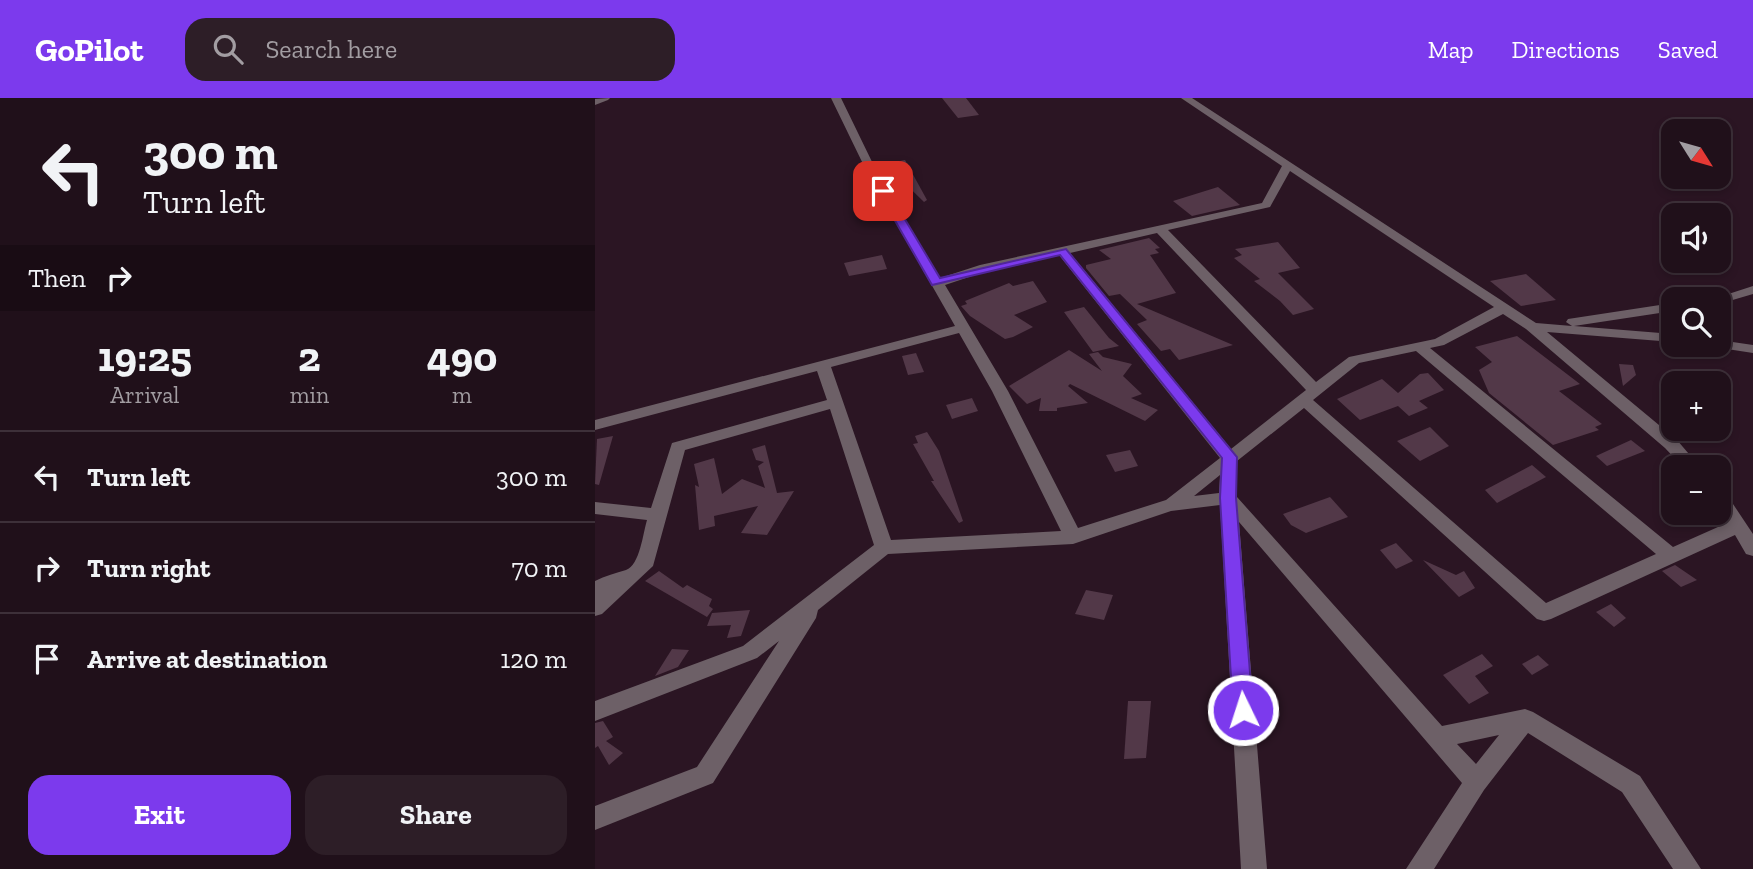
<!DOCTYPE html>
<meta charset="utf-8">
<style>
body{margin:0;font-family:"Zilla Slab",serif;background:#2d1e27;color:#f1f3f6;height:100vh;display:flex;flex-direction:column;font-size:26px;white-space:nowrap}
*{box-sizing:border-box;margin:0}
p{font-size:23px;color:#a29da2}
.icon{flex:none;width:38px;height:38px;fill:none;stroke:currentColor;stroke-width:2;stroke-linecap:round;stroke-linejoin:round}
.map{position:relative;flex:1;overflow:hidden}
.side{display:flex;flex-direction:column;background:#20101a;width:595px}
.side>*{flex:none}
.banner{background:#20101a;color:#f1f3f6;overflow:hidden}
.needle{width:46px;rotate:127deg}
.fabs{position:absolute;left:1066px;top:21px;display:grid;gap:14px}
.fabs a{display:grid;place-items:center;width:70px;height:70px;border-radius:14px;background:#20101a;box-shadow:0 4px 10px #0003,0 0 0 2px #3d3039;font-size:35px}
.pin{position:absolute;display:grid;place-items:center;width:60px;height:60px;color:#fff;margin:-30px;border-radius:14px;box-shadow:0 4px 10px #0006}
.me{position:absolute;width:77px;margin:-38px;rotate:356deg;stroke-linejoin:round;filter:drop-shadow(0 0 5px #0008)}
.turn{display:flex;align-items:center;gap:24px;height:147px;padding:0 28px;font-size:32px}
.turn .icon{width:91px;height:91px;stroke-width:2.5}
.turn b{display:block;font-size:49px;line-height:60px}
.then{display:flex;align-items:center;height:66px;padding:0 28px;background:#0003;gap:14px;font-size:26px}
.eta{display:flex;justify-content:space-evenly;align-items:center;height:119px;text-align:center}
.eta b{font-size:42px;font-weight:700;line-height:49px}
.primary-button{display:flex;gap:14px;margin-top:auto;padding:14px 28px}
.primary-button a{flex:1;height:80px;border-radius:21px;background:#7c3aed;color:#fff;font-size:28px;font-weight:700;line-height:80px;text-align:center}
.primary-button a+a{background:#2d1e27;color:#f1f3f6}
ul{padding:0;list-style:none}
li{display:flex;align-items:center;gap:21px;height:91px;padding:0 28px;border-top:2px solid #3d3039}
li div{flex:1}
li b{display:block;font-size:26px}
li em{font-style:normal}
header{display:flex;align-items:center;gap:42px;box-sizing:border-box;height:98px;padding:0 35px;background:#7c3aed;color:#fff}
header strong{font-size:33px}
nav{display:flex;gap:38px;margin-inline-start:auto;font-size:24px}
.search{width:490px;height:63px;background:#2d1e27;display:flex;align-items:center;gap:18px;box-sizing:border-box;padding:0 24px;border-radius:21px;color:#a29da2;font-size:26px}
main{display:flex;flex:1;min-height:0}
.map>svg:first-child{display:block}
.building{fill:#523848}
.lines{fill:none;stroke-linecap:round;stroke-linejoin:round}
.minor{fill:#6d6067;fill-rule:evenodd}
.route{fill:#7c3aed;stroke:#51269a;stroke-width:2}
</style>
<header>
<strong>GoPilot</strong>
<div class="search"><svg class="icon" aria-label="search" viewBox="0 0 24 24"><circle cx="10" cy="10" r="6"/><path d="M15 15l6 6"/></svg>Search here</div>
<nav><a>Map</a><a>Directions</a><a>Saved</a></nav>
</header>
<main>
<section class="side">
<div class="banner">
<div class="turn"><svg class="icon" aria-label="left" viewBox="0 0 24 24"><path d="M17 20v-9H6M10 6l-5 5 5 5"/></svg><div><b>300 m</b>Turn left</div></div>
<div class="then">Then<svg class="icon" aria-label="right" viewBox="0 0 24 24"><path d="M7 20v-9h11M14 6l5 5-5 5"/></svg></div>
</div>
<div class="eta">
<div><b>19:25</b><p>Arrival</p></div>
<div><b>2</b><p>min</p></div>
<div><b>490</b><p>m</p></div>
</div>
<ul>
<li><svg class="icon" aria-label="left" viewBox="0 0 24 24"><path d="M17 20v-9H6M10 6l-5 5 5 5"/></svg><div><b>Turn left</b></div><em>300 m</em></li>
<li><svg class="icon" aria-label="right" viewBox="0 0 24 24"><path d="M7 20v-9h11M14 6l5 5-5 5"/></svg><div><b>Turn right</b></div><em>70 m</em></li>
<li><svg class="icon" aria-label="arrive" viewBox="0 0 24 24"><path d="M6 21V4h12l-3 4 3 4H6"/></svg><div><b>Arrive at destination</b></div><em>120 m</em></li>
</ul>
<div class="primary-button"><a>Exit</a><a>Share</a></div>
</section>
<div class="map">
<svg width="1158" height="771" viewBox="0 0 1158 771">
<rect width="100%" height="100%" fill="#2b1523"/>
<g class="building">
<path d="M347,0H371L384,17L363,20Z"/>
<path d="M310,62L332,102L329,104L290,66Z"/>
<path d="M623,89L645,107L597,118L578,103Z"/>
<path d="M554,140L565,150L560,151L564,155L555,157L581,195L542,206L638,247L584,262L575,251L566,253L542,226L552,222L525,196L514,198L491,170V167L516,161L504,152Z"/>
<path d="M683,144L705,170L683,175L719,211L698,217L685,203L659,183L665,181L639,160L647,157L640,151Z"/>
<path d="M287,157L292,171L254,178L249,165Z"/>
<path d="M931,176L961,202L926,208L895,183Z"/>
<path d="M438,183L452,204L419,217L438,229L418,239L410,241L375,218L366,208L372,206L370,203L414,185L418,188Z"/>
<path d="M489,209L514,240L524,248L498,254L469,214Z"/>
<path d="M922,238L985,286L964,293L1007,326L1000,329L1004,332L958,347L894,295L884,272L897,264L880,249Z"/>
<path d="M474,252L507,273L494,256L503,254L508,259L537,266L528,278L547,296L536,300L563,312L550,323L475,286L473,288L493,305L462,310V313H444L446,300L432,306L414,288Z"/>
<path d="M321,255L329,274L313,277L307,258Z"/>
<path d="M1024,266L1038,267L1041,277L1028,288Z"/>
<path d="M833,275L849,292L824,303L833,310L814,318L803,308L765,322L742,301L787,281L803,295L825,276Z"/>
<path d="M377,300L383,313L357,321L351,307Z"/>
<path d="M835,329L854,348L825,363L802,343Z"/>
<path d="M332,334L344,353L368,423L364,425L336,383H339L318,346L323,345L320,338Z"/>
<path d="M18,338L4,387L0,386L2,341Z"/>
<path d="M1036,342L1050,353L1012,368L1001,358Z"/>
<path d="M170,347L182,395L199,393L172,437L146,435L163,408L119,418L120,428L104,432L100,387L104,389L99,366L119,360L127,396L147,381L170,390L163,368L169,364L161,362L157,351Z"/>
<path d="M535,352L543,368L520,374L511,357Z"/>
<path d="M937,367L951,379L902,405L890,392Z"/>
<path d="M735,399L753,419L711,435L696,427L688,416Z"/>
<path d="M801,445L818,463L801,471L785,452Z"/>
<path d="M828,462L861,477L869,473L880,490L864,499Z"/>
<path d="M1080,467L1102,482L1086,489L1067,473Z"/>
<path d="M64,473L88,490L92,487L117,501L114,508L118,511L112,519L50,483Z"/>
<path d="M491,492L518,497L509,522L480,516Z"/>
<path d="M1016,506L1031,520L1019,529L1001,514Z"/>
<path d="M155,512L146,538L132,540L136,527L112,528L117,515Z"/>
<path d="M77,551L94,552L83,569L60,578Z"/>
<path d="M887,556L898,568L880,578L894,595L874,606L848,577Z"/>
<path d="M943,557L954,567L937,577L927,566Z"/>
<path d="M533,603H556L551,660L529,661Z"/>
<path d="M8,623L18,639L11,643L28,655L14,667L3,648L0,650V625Z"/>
</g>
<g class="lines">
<g class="minor">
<path d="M15,0L13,2L0,7V1Z"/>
<path d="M236,0H246L280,70L345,180L385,167L667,105L687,68L586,0H597L941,225L977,228L971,224L973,221L1078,205V213L979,228L1078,236V244L952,234L1082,342L1105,369H1088L1070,350L931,231L908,216L849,247L835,250L1078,449L1132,425L1124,412V392L1130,394L1158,436V458L1151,456L1140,437L956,521L949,523L942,521L709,310L642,363V399L847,628L930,611L938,614L1045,678L1106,771H1078L1027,694L933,635L889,692L839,771H811L867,685L644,424L672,771H646L625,407L576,413L478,446L293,456L223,512L221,520L118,685L0,732V708L102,669L184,543L162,560L0,623V603L148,548L279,447L235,311L90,352L58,468L7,516L0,518V483C10,478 21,475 31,472C45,467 48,435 52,422L0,416V404L56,410L77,345L232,302L222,273L0,332V322L360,228L270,70ZM695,73L899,209L840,241L754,259L721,284L573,132L675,109ZM562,135L711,292L636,351L475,155ZM464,157L625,360L571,402L483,430L413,293L350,187L389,174ZM364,235L397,293L466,433L296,442L236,269ZM821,253L1061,456L951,505L718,302L764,265ZM625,377L624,395L599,398ZM904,637L881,666L862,646Z"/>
<path d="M1158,188V196L1124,206V201H1118Z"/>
<path d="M1124,242L1158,247V255L1119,249L1117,247H1124Z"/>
</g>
</g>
<path class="route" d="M288,90L293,93L345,180L471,151L642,359L641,400L658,612L655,618L648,621L641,618L638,612L625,400L627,360L465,157L337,187L283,93Z"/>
</svg>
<div class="fabs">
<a><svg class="needle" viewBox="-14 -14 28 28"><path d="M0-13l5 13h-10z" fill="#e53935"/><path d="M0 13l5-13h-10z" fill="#a29da2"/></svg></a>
<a><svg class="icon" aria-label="sound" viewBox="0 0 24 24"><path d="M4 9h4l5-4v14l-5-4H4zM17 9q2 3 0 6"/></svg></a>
<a><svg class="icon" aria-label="search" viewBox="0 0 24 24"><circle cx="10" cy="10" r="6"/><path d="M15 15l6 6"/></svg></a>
<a>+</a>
<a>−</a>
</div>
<div class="pin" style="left:288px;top:93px;background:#d93025"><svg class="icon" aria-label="arrive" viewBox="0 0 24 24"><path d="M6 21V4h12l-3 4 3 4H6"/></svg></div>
<svg class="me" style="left:648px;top:612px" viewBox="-20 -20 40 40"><circle r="17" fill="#7c3aed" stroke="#fff" stroke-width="3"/><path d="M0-11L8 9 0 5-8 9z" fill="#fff"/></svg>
</div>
</main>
